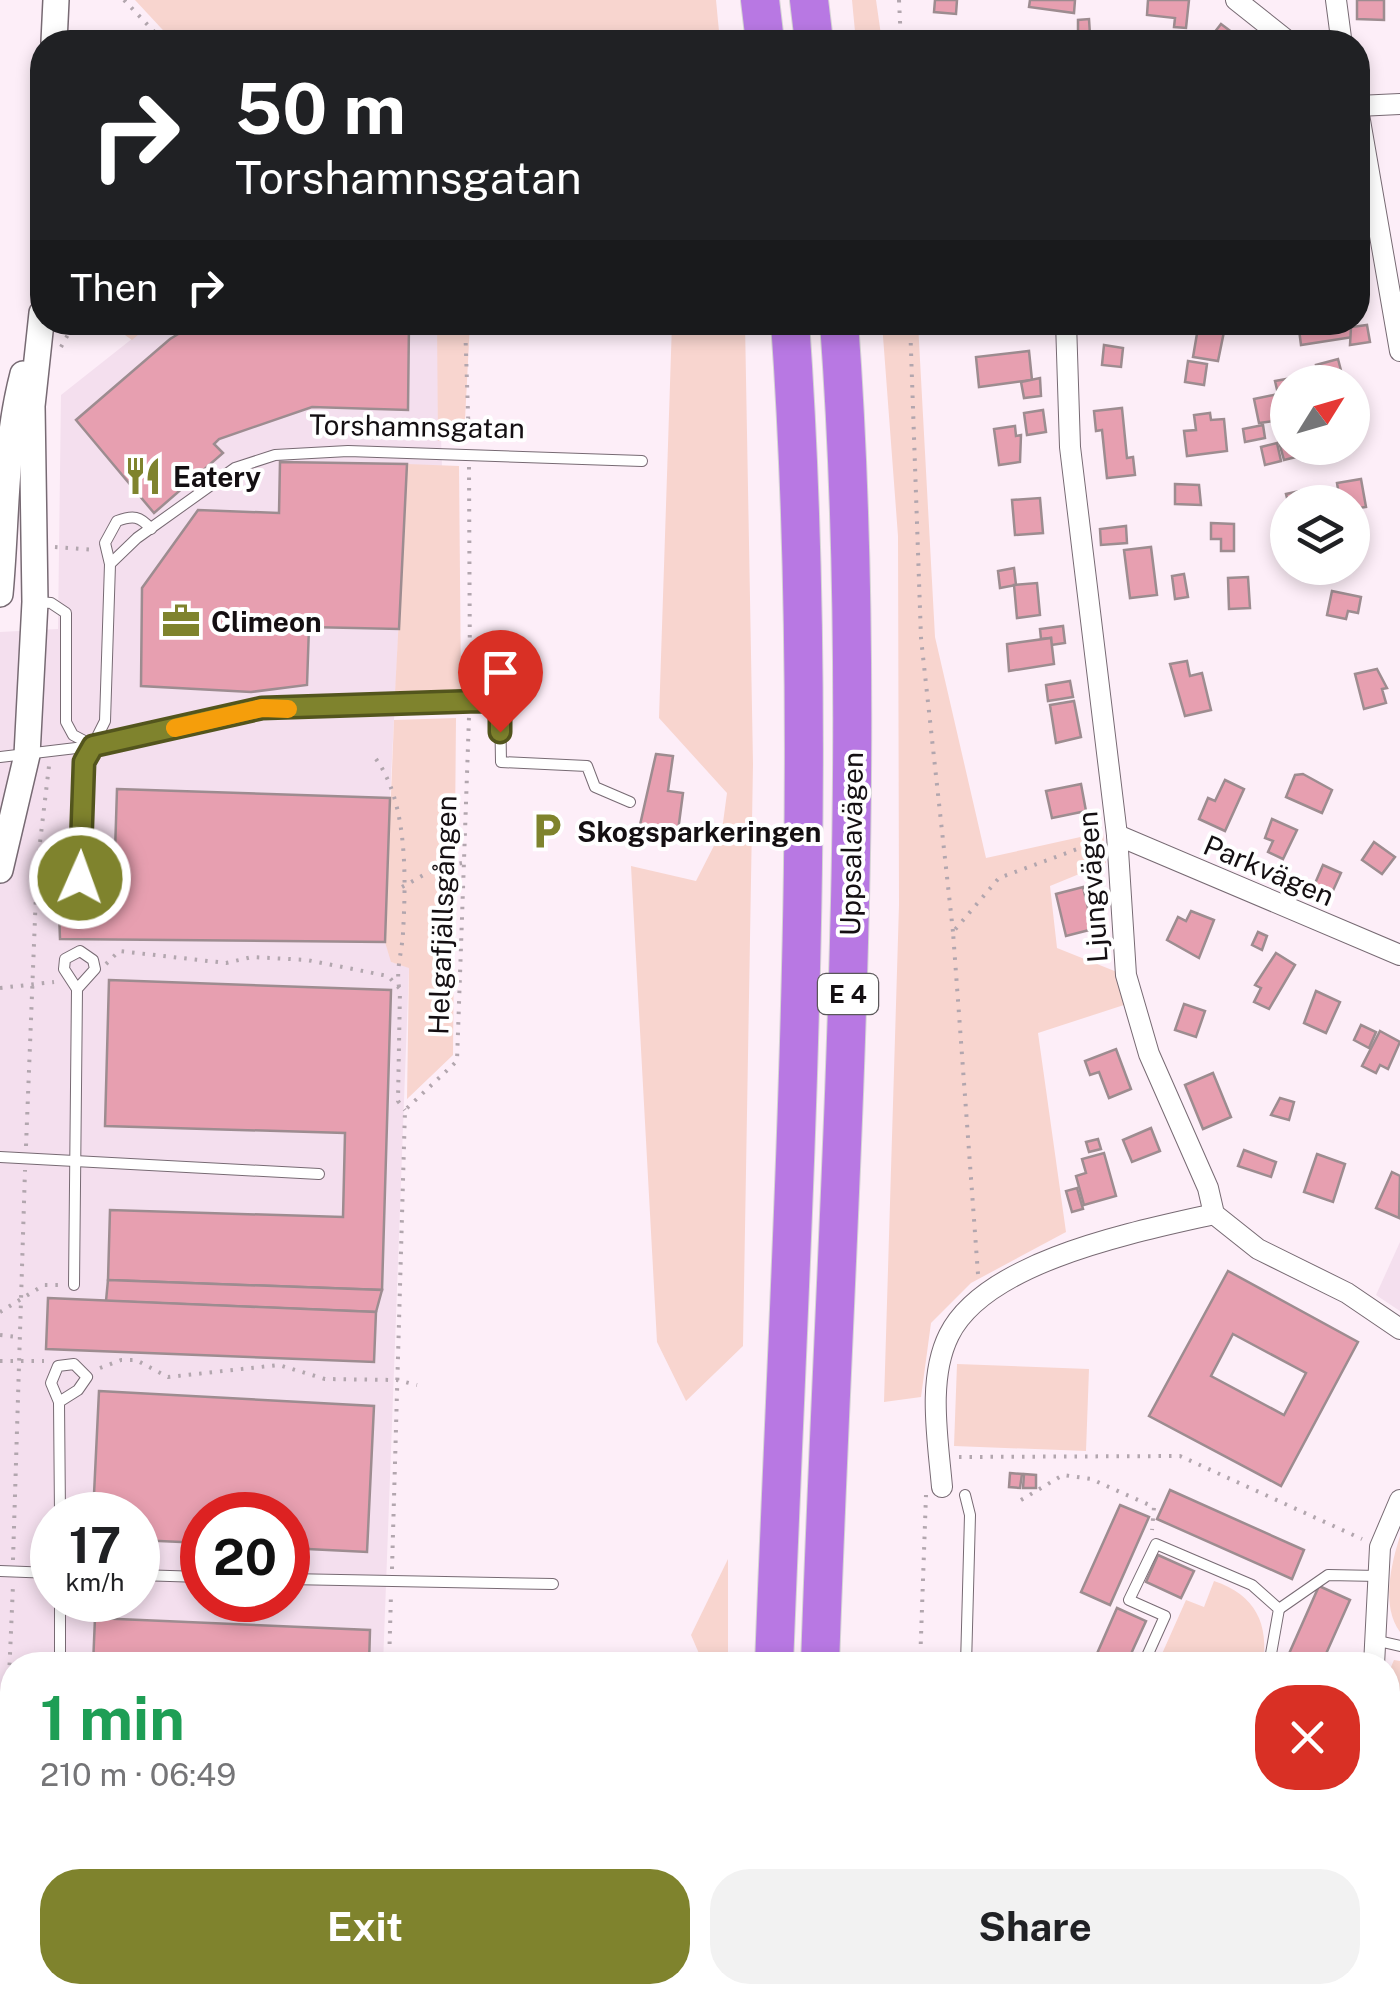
<!DOCTYPE html>
<meta charset="utf-8">
<style>
body{margin:0;font-family:"Public Sans",sans-serif;background:#f2f2f2;color:#202124;height:100vh;display:flex;flex-direction:column;font-size:38px;white-space:nowrap}
*{box-sizing:border-box;margin:0}
p{font-size:32px;color:#757577}
.icon{flex:none;width:55px;height:55px;fill:none;stroke:currentColor;stroke-width:2;stroke-linecap:round;stroke-linejoin:round}
.map{position:relative;flex:1;overflow:hidden}
.drawer{position:absolute;left:0px;top:1652px;width:1400px;height:352px;display:flex;flex-direction:column;background:#fff;border-radius:40px 40px 0 0;box-shadow:0 5px 15px #0003}
.drawer>*{flex:none}
.guide{position:absolute;left:30px;top:30px;width:1340px;height:305px;border-radius:40px;box-shadow:0 5px 15px #0003;background:#202124;color:#fff;overflow:hidden}
.needle{width:65px;rotate:53deg}
.controls{position:absolute;left:1270px;top:365px;display:grid;gap:20px}
.controls a{display:grid;place-items:center;width:100px;height:100px;border-radius:50%;background:#fff;box-shadow:0 5px 15px #0003;font-size:50px}
.speed{position:absolute;left:30px;top:1492px;display:flex;gap:20px;font-size:50px;font-weight:700;text-align:center}
.speed>*{display:grid;place-content:center;width:130px;height:130px;border-radius:50%;background:#fff;box-shadow:0 5px 15px #0003;line-height:1}
.speed small{font-size:25px;font-weight:400}
.speed .limit{border:15px solid #d22;background:#fff;color:#111}
.pin{position:absolute;display:grid;place-items:center;width:85px;height:85px;color:#fff;margin:-102px -42px;border-radius:50% 50% 50% 0;rotate:-45deg;box-shadow:0 0 10px #0007}
.pin .icon{rotate:45deg}
.me{position:absolute;width:110px;margin:-55px;rotate:2deg;stroke-linejoin:round;filter:drop-shadow(0 0 8px #0008)}
.turn{display:flex;align-items:center;gap:35px;height:210px;padding:0 40px;font-size:45px}
.turn .icon{width:130px;height:130px;stroke-width:2.5}
.turn b{display:block;font-size:70px;line-height:85px}
.then{display:flex;align-items:center;height:95px;padding:0 40px;background:#0003;gap:20px;font-size:38px}
.round{display:grid;place-items:center;flex:none;width:105px;height:105px;border-radius:40px;background:#f2f2f2}
.head{display:flex;align-items:center;justify-content:space-between;height:170px;padding:0 40px}
h1{font-size:60px;font-weight:700;line-height:75px;color:#1e9e55}
.action{display:flex;gap:20px;margin-top:auto;padding:20px 40px}
.action a{flex:1;height:115px;border-radius:40px;background:#7f832d;color:#fff;font-size:40px;font-weight:700;line-height:115px;text-align:center}
.action a+a{background:#f2f2f2;color:#202124}
.map>svg:first-child{display:block}
.built{fill:#f4dfee;fill-rule:evenodd}
.green{fill:#f8d5cf}
.building{fill:#e79fb0;stroke:#9d8c90;stroke-width:2.5;fill-rule:evenodd}
.lines{fill:none;stroke-linecap:round;stroke-linejoin:round}
.minor-tunnel{stroke:#dacdd6;stroke-width:20;stroke-dasharray:20 10;stroke-linecap:butt}
.service-casing{stroke:#776a73;stroke-width:12}
.minor-casing{stroke:#776a73;stroke-width:22}
.tertiary-casing{stroke:#776a73;stroke-width:28}
.motorway-casing{stroke:#d5d4d4;stroke-width:40}
.path{stroke:#b2a6ae;stroke-width:4;stroke-dasharray:2.5 8;stroke-linecap:butt}
.service{stroke:#fff;stroke-width:10}
.minor{stroke:#fff;stroke-width:20}
.tertiary{stroke:#fff;stroke-width:25}
.motorway{stroke:#b878e3;stroke-width:38}
.rail-casing{stroke:#363034;stroke-width:9}
.rail{stroke:#fff;stroke-width:5;stroke-dasharray:15;stroke-linecap:butt}
.route-casing{stroke:#53551d;stroke-width:25}
.route{stroke:#7f832d;stroke-width:18}
.slow{stroke:#f59e0b;stroke-width:18}
.labels{text-anchor:middle;dominant-baseline:central;stroke-width:8;stroke-linejoin:round;paint-order:stroke}
.shield{fill:#fff;stroke:#5a5759;stroke-width:2.5}
.shield-label{font-size:25px;font-weight:bold;fill:#140f12}
.street-label{font-size:28px;fill:#140f12;stroke:#fff}
.poi-label{font-size:28px;font-weight:bold;fill:#140f12;stroke:#fff;text-anchor:start}
</style>
<div class="map">
<svg width="1400" height="2003" viewBox="0 0 1400 2003">
<rect width="100%" height="100%" fill="#fdeef8"/>
<g class="built">
<path d="M152,323H437L442,466L407,465L390,798L391,962L409,967L383,1665H12V1992H520V2003H0V632L58,629L61,395ZM52,1515H138V1600H52ZM202,1515H288V1600H202Z"/>
<path d="M1400,1242V1311L1376,1295Z"/>
<path d="M1400,1862V2003H1333L1338,1993L1388,1992V1885Z"/>
</g>
<g class="green">
<path d="M135,0H716L720,42H174Z"/>
<path d="M852,0H876L882,42H856Z"/>
<path d="M108,323H152L132,340Z"/>
<path d="M437,323H470L464,439L438,441Z"/>
<path d="M672,323H745L753,764L743,1346L686,1401L657,1342L631,866L696,881L722,830L727,793L659,718Z"/>
<path d="M882,323H918L935,637L986,858L1103,832L1106,863L1050,886L1057,948L1122,974L1127,1004L1038,1033L1066,1232L971,1283L931,1323L921,1397L884,1402L899,905L898,536Z"/>
<path d="M407,464L459,466L461,689L395,693Z"/>
<path d="M456,718L453,1055L407,1099L409,968L391,962L385,942L394,720Z"/>
<path d="M957,1364L1089,1369L1086,1451L954,1446Z"/>
<path d="M1400,1536V1632C1381,1607 1391,1564 1400,1536Z"/>
<path d="M728,1559V1665H704L691,1635Z"/>
<path d="M1214,1581C1256,1595 1269,1624 1263,1665H1157L1186,1600L1204,1607Z"/>
<path d="M1394,1660L1400,1661V1761C1392,1727 1378,1693 1394,1660Z"/>
</g>
<g class="building">
<path d="M935,0H957L956,14L934,12Z"/>
<path d="M1030,0H1075L1074,13L1029,7Z"/>
<path d="M1148,0H1189L1186,28L1174,27L1175,18L1147,15Z"/>
<path d="M1357,0H1384V20L1357,19Z"/>
<path d="M1089,19L1090,35L1078,36V20Z"/>
<path d="M1221,24L1245,42H1207Z"/>
<path d="M409,322L408,410L312,407L219,439L214,444L223,453L154,513L76,420L170,339L198,322Z"/>
<path d="M1004,322H1033V325L1004,327Z"/>
<path d="M1199,322H1226L1218,361L1193,357Z"/>
<path d="M1298,322H1350L1353,337L1301,345Z"/>
<path d="M1367,325L1370,342L1350,345L1351,327Z"/>
<path d="M1104,345L1123,348L1121,367L1102,365Z"/>
<path d="M1029,351L1032,380L979,387L976,357Z"/>
<path d="M1338,359L1344,382H1320L1316,365Z"/>
<path d="M1188,361L1207,364L1204,385L1185,382Z"/>
<path d="M1040,378L1041,396L1024,398L1021,382Z"/>
<path d="M1292,378L1293,382H1288V419L1259,423L1254,399L1278,394L1275,381Z"/>
<path d="M1122,408L1127,458L1133,457L1135,475L1107,478L1102,430L1096,431L1094,411Z"/>
<path d="M1043,410L1046,432L1027,435L1024,413Z"/>
<path d="M1210,413L1211,420L1224,419L1227,451L1187,456L1184,431L1196,430L1194,415Z"/>
<path d="M1263,425L1265,438L1245,442L1243,429Z"/>
<path d="M1015,426L1016,436L1021,435L1020,462L999,465L994,429Z"/>
<path d="M1288,440V448H1298L1300,456L1284,460L1279,442Z"/>
<path d="M1277,443L1281,461L1265,465L1261,447Z"/>
<path d="M280,462L407,464L399,629L309,627L307,685L251,692L141,686L142,588L198,510L279,513Z"/>
<path d="M1361,479L1366,507L1352,509V502H1340L1337,483Z"/>
<path d="M1175,484L1199,485L1201,505L1175,504Z"/>
<path d="M1309,489L1312,502H1288L1286,494Z"/>
<path d="M1040,498L1043,533L1015,535L1012,500Z"/>
<path d="M1211,523L1234,524V551H1221V539H1211Z"/>
<path d="M1126,526L1127,543L1101,545L1100,529Z"/>
<path d="M1151,547L1157,595L1130,598L1124,550Z"/>
<path d="M1014,568L1016,585L1000,588L998,571Z"/>
<path d="M1184,574L1188,597L1175,599L1172,576Z"/>
<path d="M1248,577L1250,608L1229,609L1228,578Z"/>
<path d="M1037,583L1040,615L1017,618L1014,585Z"/>
<path d="M1332,591L1361,597L1358,613L1348,611L1346,619L1327,615Z"/>
<path d="M1063,626L1065,643L1051,645V638L1041,639L1040,629Z"/>
<path d="M1051,638L1054,664L1009,671L1007,644Z"/>
<path d="M1187,661L1190,676L1202,673L1211,710L1185,716L1170,664Z"/>
<path d="M1377,669L1387,688L1382,689L1386,703L1364,709L1355,674Z"/>
<path d="M1070,681L1073,697L1048,701L1046,685Z"/>
<path d="M1074,701L1081,737L1056,743L1050,705Z"/>
<path d="M656,754L673,756L668,791L683,793L678,831L640,825Z"/>
<path d="M1303,774L1332,790L1322,813L1286,797L1295,775Z"/>
<path d="M1225,780L1244,789L1225,831L1199,819L1208,798L1215,801Z"/>
<path d="M1081,784L1086,811L1052,818L1046,791Z"/>
<path d="M117,789L390,798L385,942L60,939L58,883L114,884Z"/>
<path d="M1272,819L1297,830L1283,859L1268,852L1273,841L1265,838Z"/>
<path d="M1374,842L1395,857L1382,874L1362,860Z"/>
<path d="M1323,865L1341,873L1331,895L1313,888Z"/>
<path d="M1083,887L1093,929L1066,936L1056,894Z"/>
<path d="M1191,911L1214,920L1199,958L1167,940L1178,917L1186,921Z"/>
<path d="M1258,932L1267,936L1262,950L1252,945Z"/>
<path d="M1276,953L1295,965L1269,1009L1254,1002L1261,988L1255,985Z"/>
<path d="M109,980L391,990L382,1290L108,1280L110,1210L343,1217L345,1133L105,1126Z"/>
<path d="M1316,991L1340,1002L1326,1033L1304,1023Z"/>
<path d="M1184,1004L1205,1011L1196,1037L1175,1030Z"/>
<path d="M1361,1025L1376,1032L1369,1048L1354,1040Z"/>
<path d="M1380,1031L1400,1042L1388,1069L1380,1065L1376,1073L1362,1066Z"/>
<path d="M1116,1049L1131,1089L1109,1098L1099,1072L1090,1075L1085,1061Z"/>
<path d="M1213,1073L1231,1117L1203,1129L1185,1085Z"/>
<path d="M1280,1098L1294,1102L1289,1120L1271,1115Z"/>
<path d="M1151,1128L1160,1151L1132,1162L1123,1140Z"/>
<path d="M1098,1139L1101,1149L1089,1152L1086,1142Z"/>
<path d="M1244,1150L1276,1162L1271,1177L1238,1166Z"/>
<path d="M1104,1153L1116,1196L1084,1205L1076,1176L1086,1173L1082,1159Z"/>
<path d="M1317,1154L1345,1164L1333,1202L1304,1192Z"/>
<path d="M1392,1172L1400,1176L1399,1218L1376,1208Z"/>
<path d="M1077,1188L1083,1209L1072,1212L1066,1191Z"/>
<path d="M1228,1271L1358,1342L1281,1486L1149,1416ZM1233,1334L1306,1373L1284,1415L1211,1376Z"/>
<path d="M108,1280L382,1290L376,1312L106,1301Z"/>
<path d="M48,1298L376,1312L374,1362L46,1349Z"/>
<path d="M99,1391L374,1406L367,1552L288,1548V1515H202V1543L138,1540V1515H93Z"/>
<path d="M1010,1473L1022,1474L1020,1488L1009,1487Z"/>
<path d="M1024,1474L1036,1475V1488H1023Z"/>
<path d="M1170,1490L1304,1550L1292,1579L1157,1519Z"/>
<path d="M1120,1505L1149,1517L1110,1605L1081,1592Z"/>
<path d="M1158,1555L1194,1571L1181,1598L1146,1582Z"/>
<path d="M1319,1586L1350,1600L1321,1665H1284Z"/>
<path d="M1117,1608L1146,1621L1135,1645L1126,1665H1092Z"/>
<path d="M95,1618L370,1630L369,1665H93Z"/>
<path d="M6,1818L12,1820V1864L0,1859V1832Z"/>
<path d="M0,1897L12,1902V1992H354L376,2002L0,2003Z"/>
<path d="M1388,1959L1400,1964L1398,2003H1366L1371,1992H1388Z"/>
</g>
<g class="lines">
<path class="minor-tunnel" d="M1331,1995L1351,2003"/>
<g class="service-casing">
<g id="service">
<path d="M110,564L105,543L117,521C133,515 140,516 151,529"/>
<path d="M37,602L51,603L66,613V722L73,735L92,745"/>
<path d="M0,757L93,746L262,708L500,702L501,762L587,766L595,787L630,802"/>
<path d="M80,877L84,763L105,721L110,564L137,538L235,468L275,455L348,451L642,461"/>
<path d="M0,1157L319,1174"/>
<path d="M74,1285L77,989L95,969L93,960L80,951L65,959L64,969L77,989"/>
<path d="M59,1402L78,1390L87,1377L74,1364L58,1366L51,1383L59,1402L60,1515"/>
<path d="M965,1495L970,1515L966,1665"/>
<path d="M0,1571L52,1573"/>
<path d="M138,1575L202,1577"/>
<path d="M288,1579L553,1584"/>
<path d="M1279,1609L1328,1575L1378,1576"/>
<path d="M1374,1640L1400,1646"/>
<path d="M60,1665V1600"/>
<path d="M1143,1665L1165,1616L1129,1600L1156,1544L1252,1585L1279,1609L1269,1665"/>
</g>
</g>
<g class="minor-casing">
<g id="minor">
<path d="M1236,0L1289,42"/>
<path d="M1336,0L1341,38L1338,42"/>
<path d="M1358,106L1400,104"/>
<path d="M1358,109L1400,351"/>
<path d="M1066,322L1070,447L1117,835L1126,975L1149,1054L1208,1188L1214,1214L1258,1249L1347,1293L1400,1329"/>
<path d="M1117,835L1400,955"/>
<path d="M942,1487C938,1440 927,1379 949,1335C986,1260 1140,1231 1214,1214"/>
<path d="M1374,1665L1380,1547L1400,1500"/>
<path d="M0,1787L12,1791"/>
<path d="M923,1992L928,2003"/>
<path d="M1274,1992L1331,1995"/>
<path d="M483,2003L484,1992"/>
<path d="M905,2003L906,1992"/>
</g>
</g>
<g class="tertiary-casing">
<g id="tertiary">
<path d="M54,42L56,0"/>
<path d="M0,594C7,519 4,447 23,374"/>
<path d="M0,870L27,755L35,602L32,406L42,313"/>
</g>
</g>
<g class="motorway-casing">
<g id="motorway">
<path d="M760,0L765,42"/>
<path d="M809,0L814,42"/>
<path d="M774,1665C791,1218 822,769 790,322"/>
<path d="M820,1665C835,1218 872,770 839,322"/>
<path d="M761,2003L762,1992"/>
<path d="M809,2003V1992"/>
</g>
</g>
<g class="path">
<path d="M124,0L164,42"/>
<path d="M899,0L901,42"/>
<path d="M465,322L469,443"/>
<path d="M910,322L921,638L953,932"/>
<path d="M61,347L75,322"/>
<path d="M469,467L470,688"/>
<path d="M55,547L95,550"/>
<path d="M376,759C408,803 406,879 403,933C402,952 396,968 399,987"/>
<path d="M402,887L438,867L462,863"/>
<path d="M106,964L119,951L226,963L252,957L307,960L388,976L400,989L398,1101L405,1110"/>
<path d="M0,988L54,982"/>
<path d="M26,1146L37,868L49,766"/>
<path d="M978,1274L953,932L999,878L1099,841"/>
<path d="M0,1312L44,1285H62"/>
<path d="M0,1335L17,1337"/>
<path d="M0,1361H44"/>
<path d="M100,1368L121,1360H136L168,1377L279,1365L325,1379L397,1380L417,1385"/>
<path d="M959,1457L1180,1456L1362,1539"/>
<path d="M1021,1500L1063,1475L1091,1479L1154,1507L1152,1530"/>
<path d="M13,1560L25,1170"/>
<path d="M392,1569L405,1110L457,1061L469,717"/>
<path d="M389,1665L391,1594"/>
<path d="M920,1665L926,1495"/>
<path d="M1388,1762L1400,1752"/>
<path d="M5,1770L13,1585"/>
</g>
<use href="#service" class="service"/>
<use href="#minor" class="minor"/>
<use href="#tertiary" class="tertiary"/>
<use href="#motorway" class="motorway"/>
<g class="rail-casing">
<g id="rail">
<path d="M1388,1911L1400,1885"/>
<path d="M1388,1944L1400,1919"/>
<path d="M1359,2003L1364,1992"/>
</g>
</g>
<use href="#rail" class="rail"/>
</g>
<g class="lines">
<g class="route-casing">
<path id="route" d="M80,878L84,762L93,746L262,708L478,701L500,702V732"/>
</g>
<use href="#route" class="route"/>
<path class="slow" d="M175,728L262,708L288,709"/>
</g>
<defs>
<g id="restaurant-bare" transform="scale(3)"><path d="M-5-6h1v4h1v-4h1v4h1v-4h1v5L-1.5 .5V6h-2V.5L-5-1ZM5-6V6H3V1.5H1.5Q1.5-4 5-6Z" fill="#7f832d" stroke="#fff" stroke-width="2.5" paint-order="stroke"/></g>
<g id="office-bare" transform="scale(3)"><path d="M-6-3h4V-5.5h4V-3h4V5H-6ZM-1-4.5V-3h2v-1.5ZM-6 0V1H6V0Z" fill="#7f832d" stroke="#fff" stroke-width="2.5" paint-order="stroke"/></g>
<g id="parking-bare" transform="scale(3)"><path d="M-3.5-5.5H1a3.5 3.5 0 0 1 0 7H-1V5.5H-3.5ZM-1-3.4V-.6H.8a1.4 1.4 0 0 0 0-2.8Z" fill="#7f832d" stroke="#fff" stroke-width="2.5" paint-order="stroke"/></g>
</defs>
<g fill-rule="evenodd">
<use href="#restaurant-bare" x="143" y="476"/>
<use href="#office-bare" x="181" y="621"/>
<use href="#parking-bare" x="547" y="831"/>
</g>
<g class="labels">
<rect class="shield" x="818" y="974" width="60" height="40" rx="8"/>
<g class="shield-label">
<text x="848" y="994">E 4</text>
</g>
<g class="street-label">
<text transform="translate(417 426) rotate(1)">Torshamnsgatan</text>
<text transform="translate(851 844) rotate(-89)">Uppsalavägen</text>
<text transform="translate(1269 870) rotate(23)">Parkvägen</text>
<text transform="translate(1092 887) rotate(-94)">Ljungvägen</text>
<text transform="translate(442 915) rotate(-88)">Helgafjällsgången</text>
</g>
<g class="poi-label">
<text x="173" y="476">Eatery</text>
<text x="211" y="621">Climeon</text>
<text x="577" y="831">Skogsparkeringen</text>
</g>
</g>
</svg>
<div class="controls">
<a><svg class="needle" viewBox="-14 -14 28 28"><path d="M0-13l5 13h-10z" fill="#e53935"/><path d="M0 13l5-13h-10z" fill="#757577"/></svg></a>
<a><svg class="icon" aria-label="layers" viewBox="0 0 24 24"><path d="M12 4l9 5-9 5-9-5zM3 14l9 5 9-5"/></svg></a>
</div>
<div class="speed"><div>17<small>km/h</small></div><div class="limit">20</div></div>
<div class="pin" style="left:500px;top:732px;background:#d93025"><svg class="icon" aria-label="arrive" viewBox="0 0 24 24"><path d="M6 21V4h12l-3 4 3 4H6"/></svg></div>
<svg class="me" style="left:80px;top:878px" viewBox="-20 -20 40 40"><circle r="17" fill="#7f832d" stroke="#fff" stroke-width="3"/><path d="M0-11L8 9 0 5-8 9z" fill="#fff"/></svg>
<div class="guide">
<div class="turn"><svg class="icon" aria-label="right" viewBox="0 0 24 24"><path d="M7 20v-9h11M14 6l5 5-5 5"/></svg><div><b>50 m</b>Torshamnsgatan</div></div>
<div class="then">Then<svg class="icon" aria-label="right" viewBox="0 0 24 24"><path d="M7 20v-9h11M14 6l5 5-5 5"/></svg></div>
</div>
<section class="drawer">
<div class="head"><div><h1>1 min</h1><p>210 m · 06:49</p></div><a class="round" style="background:#d93025;color:#fff"><svg class="icon" aria-label="close" viewBox="0 0 24 24"><path d="M6 6l12 12M18 6L6 18"/></svg></a></div>
<div class="action"><a>Exit</a><a>Share</a></div>
</section>
</div>
